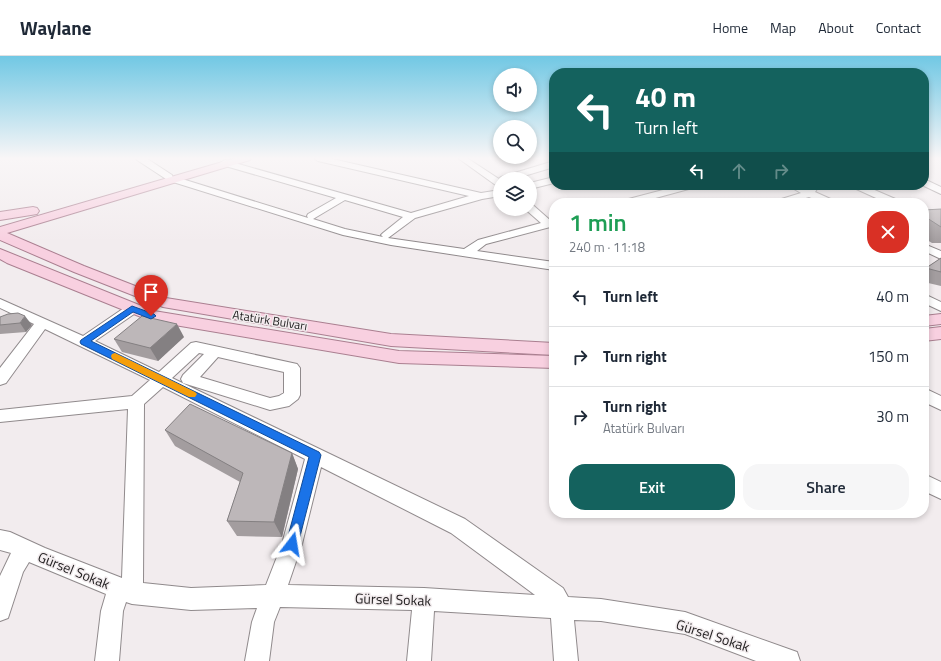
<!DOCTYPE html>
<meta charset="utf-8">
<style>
body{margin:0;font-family:"Titillium Web",sans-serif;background:#f6f6f7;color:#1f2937;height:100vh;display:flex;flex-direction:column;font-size:15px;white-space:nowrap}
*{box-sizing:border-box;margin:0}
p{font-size:13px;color:#747a83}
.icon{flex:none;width:22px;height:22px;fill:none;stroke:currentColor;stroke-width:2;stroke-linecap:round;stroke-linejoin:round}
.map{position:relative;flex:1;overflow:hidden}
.details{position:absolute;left:549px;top:142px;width:380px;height:320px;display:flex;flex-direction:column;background:#fff;border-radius:16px;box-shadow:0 2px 6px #0003}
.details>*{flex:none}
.top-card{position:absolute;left:549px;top:12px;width:380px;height:122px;border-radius:16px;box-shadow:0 2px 6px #0003;background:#14625e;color:#fff;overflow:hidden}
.fabs{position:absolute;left:493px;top:12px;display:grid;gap:8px}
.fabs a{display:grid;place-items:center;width:44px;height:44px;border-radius:50%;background:#fff;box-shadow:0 2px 6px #0003;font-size:20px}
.pin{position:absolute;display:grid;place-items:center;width:34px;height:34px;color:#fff;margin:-41px -17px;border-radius:50% 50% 50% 0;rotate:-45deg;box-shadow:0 0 4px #0007}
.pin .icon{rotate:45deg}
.me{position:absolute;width:44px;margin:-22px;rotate:14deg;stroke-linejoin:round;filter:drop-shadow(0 0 3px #0008)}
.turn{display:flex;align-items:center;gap:14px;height:84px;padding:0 20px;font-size:18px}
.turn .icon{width:52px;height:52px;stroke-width:2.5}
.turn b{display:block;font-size:28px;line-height:34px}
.lanes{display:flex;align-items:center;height:38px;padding:0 20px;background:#0003;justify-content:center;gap:20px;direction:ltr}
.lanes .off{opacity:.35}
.round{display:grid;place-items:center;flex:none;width:42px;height:42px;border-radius:16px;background:#f6f6f7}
.overview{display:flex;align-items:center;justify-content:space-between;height:68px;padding:0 20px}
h1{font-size:24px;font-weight:600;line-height:30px;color:#1e9e55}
.primary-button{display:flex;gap:8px;margin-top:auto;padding:8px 20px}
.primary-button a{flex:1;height:46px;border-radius:16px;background:#14625e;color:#fff;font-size:16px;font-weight:600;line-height:46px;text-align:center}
.primary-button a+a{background:#f6f6f7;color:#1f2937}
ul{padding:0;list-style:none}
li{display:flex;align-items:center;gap:12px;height:60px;padding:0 20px;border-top:1px solid #e0e1e3}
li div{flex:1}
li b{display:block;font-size:15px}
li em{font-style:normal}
header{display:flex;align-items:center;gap:24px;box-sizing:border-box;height:56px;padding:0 20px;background:#fff;border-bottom:1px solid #e0e1e3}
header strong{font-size:19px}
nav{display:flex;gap:22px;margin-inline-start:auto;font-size:14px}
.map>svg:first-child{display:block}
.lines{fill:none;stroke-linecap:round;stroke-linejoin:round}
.minor-casing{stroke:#908a8c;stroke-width:2}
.major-casing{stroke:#aa7f90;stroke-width:2}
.minor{fill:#fff;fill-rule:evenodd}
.major{fill:#f8d0e0;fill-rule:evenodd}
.wall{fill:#a39d9f}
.shaded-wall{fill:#848082}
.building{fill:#bdb7b9;stroke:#848082}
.route{fill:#1a73e8;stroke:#114b97}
.slow{fill:#f59e0b}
.labels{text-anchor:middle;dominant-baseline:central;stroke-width:3;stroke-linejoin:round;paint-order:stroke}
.street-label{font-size:12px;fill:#232122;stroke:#f2ecee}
.near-street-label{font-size:14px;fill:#232122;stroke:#f2ecee}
</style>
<header>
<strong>Waylane</strong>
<nav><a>Home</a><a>Map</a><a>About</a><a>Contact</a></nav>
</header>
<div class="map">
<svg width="941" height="605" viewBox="0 0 941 605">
<rect width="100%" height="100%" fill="#f2ecee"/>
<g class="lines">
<g class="minor-casing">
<g id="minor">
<path d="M136,102H146L172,119L173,122H179L308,162L307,160L308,158L336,142L222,109L220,107L225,104L228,105L411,157L469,140L318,105L314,102H328L481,137L500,134V140L482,143L415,162L388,182L464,193L478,184L541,167L525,153H530V149L534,150L551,165L554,164V170L486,188L477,195L554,206V214L391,189L343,179L173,126L172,123H166L137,104ZM345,144L403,161L383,177L381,179L383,181L345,173L313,163Z"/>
<path d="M458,102H467L499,123L501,121L554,105V111L514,123H500V131L497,130Z"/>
<path d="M554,121V127L530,133V127Z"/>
<path d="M924,123L941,131V138L922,129H924Z"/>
<path d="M682,129H698L696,131L637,147H620L621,145Z"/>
<path d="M787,129H800L807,132L812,130L816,131L817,133L815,136L835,145L836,147H823L809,141L789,147H774L775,145L801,137Z"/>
<path d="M850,129H863L900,145L901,147H887L852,131Z"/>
<path d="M924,188L941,195V203L924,195Z"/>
<path d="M924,238L941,246V255L924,247Z"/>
<path d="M0,243L83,280L127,250L132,249L137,250L139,253L137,256L95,285L159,316L191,287L196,286L297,308L300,312V339L298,343L289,350L270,354L183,327L181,323L183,319L204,298L199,297L172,322L465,463L563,532L568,541L601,543L685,556L797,596L800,605H756L685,578L601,565L574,564L578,605H554L551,562L434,555L431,605H407L412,554L280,551L274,566L269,605H245L252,566L257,552L191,554L132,548L126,546L123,555L119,605H95L101,555L106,538L29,506L23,516L8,562L0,565V520L11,497L0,494V474L10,476L45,492L122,522L128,353L0,366V354L132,340L150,324L45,273L6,327L0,329V312L34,268L0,252ZM218,301L284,316V337L279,340L270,342L200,321ZM163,331L305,403L282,488L266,529L191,532L143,527L144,348ZM321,411L451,477L535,539L424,532L288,529L302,488Z"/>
<path d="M924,332L941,340V354L924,346Z"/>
<path d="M924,418L941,426V443L924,435Z"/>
</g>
</g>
<g class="major-casing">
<g id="major">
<path d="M236,102H251L250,104L7,177L84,210L166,242L391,278L554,287V299L391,290L163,251L74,216L0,184V171Z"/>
<path d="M33,151L37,152L39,155L37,158L0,164V156Z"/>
<path d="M0,193L154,255L399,295L554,300V312L399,307L151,265L7,207L0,203Z"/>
<path d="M941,258V268L924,270V260Z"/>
<path d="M941,271V283L924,285V273Z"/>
</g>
</g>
<use href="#minor" class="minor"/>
<use href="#major" class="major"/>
</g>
<g class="wall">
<path d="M941,153V187H932L924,182V154Z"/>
<path d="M941,202V230L924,226V214L926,212Z"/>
<path d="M0,261L32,269L26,276L0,278Z"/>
<path d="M184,281L158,305L122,296L114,283Z"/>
<path d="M165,374L292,397L298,413L282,481L237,480L227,465L240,426L175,390Z"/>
</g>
<g class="shaded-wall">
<path d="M25,260L32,269L26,276L20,267Z"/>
<path d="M177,268L184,281L158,305L150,292Z"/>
<path d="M292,397L298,413L282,481L274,466Z"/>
</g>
<g class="building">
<path d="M941,153V171L924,160V154Z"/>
<path d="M941,202V216L926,212Z"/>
<path d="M18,257L25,260L20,267L0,269V261L8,258Z"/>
<path d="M142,260L177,268L150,292L114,283Z"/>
<path d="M190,348L292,397L274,466L227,465L243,417L165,374Z"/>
</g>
<linearGradient id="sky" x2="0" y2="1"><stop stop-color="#71c8e4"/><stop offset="0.55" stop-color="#f9f6f7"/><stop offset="1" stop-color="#f9f6f7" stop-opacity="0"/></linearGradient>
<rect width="941" height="186" fill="url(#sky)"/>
<path class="route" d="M132,250L154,258L156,260L151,263L133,256L91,285L319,396L321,399L297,492L292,494L288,492L286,488L309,401L81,288L80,286L81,284Z"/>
<path class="slow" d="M115,297L195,336L197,338L195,341H189L112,303L111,300L112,298Z"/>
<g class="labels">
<g class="street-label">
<text transform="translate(270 264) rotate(9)">Atatürk Bulvarı</text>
</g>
<g class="near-street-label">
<text transform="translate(74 514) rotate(22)">Gürsel Sokak</text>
<text transform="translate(393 543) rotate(2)">Gürsel Sokak</text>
<text transform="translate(713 579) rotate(18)">Gürsel Sokak</text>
</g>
</g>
</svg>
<div class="fabs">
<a><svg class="icon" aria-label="sound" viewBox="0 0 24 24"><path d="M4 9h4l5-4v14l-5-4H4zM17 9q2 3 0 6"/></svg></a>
<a><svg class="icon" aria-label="search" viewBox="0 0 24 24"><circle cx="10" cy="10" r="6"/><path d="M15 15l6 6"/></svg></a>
<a><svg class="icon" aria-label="layers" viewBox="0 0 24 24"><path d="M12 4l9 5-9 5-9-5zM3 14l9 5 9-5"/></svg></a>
</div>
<div class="pin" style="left:151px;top:260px;background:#d93025"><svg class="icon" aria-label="arrive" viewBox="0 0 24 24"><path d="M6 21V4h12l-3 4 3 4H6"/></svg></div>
<svg class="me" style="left:292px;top:488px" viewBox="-20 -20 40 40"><path d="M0-17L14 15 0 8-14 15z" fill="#1a73e8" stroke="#fff" stroke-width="4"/></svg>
<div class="top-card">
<div class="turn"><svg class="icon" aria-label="left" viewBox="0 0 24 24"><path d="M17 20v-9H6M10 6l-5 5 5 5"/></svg><div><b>40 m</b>Turn left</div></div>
<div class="lanes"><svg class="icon" aria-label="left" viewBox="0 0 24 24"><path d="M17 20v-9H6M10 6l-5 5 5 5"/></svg><svg class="icon off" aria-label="ahead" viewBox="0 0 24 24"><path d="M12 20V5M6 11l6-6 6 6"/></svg><svg class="icon off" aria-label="right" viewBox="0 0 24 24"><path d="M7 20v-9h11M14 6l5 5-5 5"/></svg></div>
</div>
<section class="details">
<div class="overview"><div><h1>1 min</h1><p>240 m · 11:18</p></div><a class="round" style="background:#d93025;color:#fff"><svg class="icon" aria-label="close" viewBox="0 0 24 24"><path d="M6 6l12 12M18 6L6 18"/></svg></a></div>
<ul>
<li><svg class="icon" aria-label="left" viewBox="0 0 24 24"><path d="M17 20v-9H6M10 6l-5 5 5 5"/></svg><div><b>Turn left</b></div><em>40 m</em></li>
<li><svg class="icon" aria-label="right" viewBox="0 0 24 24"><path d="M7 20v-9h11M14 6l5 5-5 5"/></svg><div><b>Turn right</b></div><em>150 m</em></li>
<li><svg class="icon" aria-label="right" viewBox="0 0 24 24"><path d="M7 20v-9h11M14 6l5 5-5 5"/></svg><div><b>Turn right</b><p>Atatürk Bulvarı</p></div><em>30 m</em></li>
</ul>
<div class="primary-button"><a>Exit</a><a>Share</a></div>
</section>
</div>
